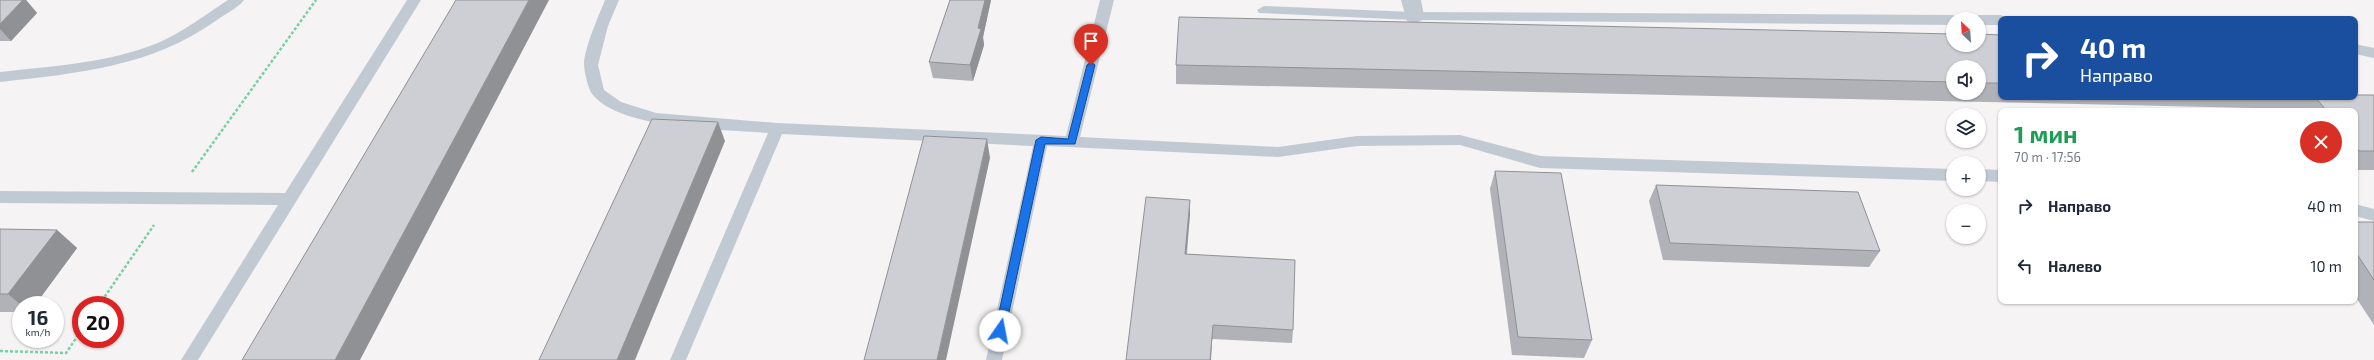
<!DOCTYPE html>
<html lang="ru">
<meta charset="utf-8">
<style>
body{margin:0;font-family:"Exo 2",sans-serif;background:#f6f6f7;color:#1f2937;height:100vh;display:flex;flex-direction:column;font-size:15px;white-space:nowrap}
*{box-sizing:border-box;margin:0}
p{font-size:13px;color:#747a83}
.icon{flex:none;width:22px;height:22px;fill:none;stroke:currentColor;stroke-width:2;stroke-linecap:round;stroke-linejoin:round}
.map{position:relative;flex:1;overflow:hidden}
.sheet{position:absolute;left:1998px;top:108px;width:360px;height:196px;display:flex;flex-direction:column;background:#fff;border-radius:8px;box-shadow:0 1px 3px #0004}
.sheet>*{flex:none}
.hud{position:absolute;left:1998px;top:16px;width:360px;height:84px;border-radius:8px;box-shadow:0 1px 3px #0004;background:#1a4fa0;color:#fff;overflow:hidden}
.needle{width:26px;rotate:335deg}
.fabs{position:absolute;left:1946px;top:12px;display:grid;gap:8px}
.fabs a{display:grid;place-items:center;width:40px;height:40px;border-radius:50%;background:#fff;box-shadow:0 1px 3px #0004;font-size:20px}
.speed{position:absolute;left:12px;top:296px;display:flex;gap:8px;font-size:20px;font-weight:700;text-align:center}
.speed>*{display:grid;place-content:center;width:52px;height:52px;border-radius:50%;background:#fff;box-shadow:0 1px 3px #0004;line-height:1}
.speed small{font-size:10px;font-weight:400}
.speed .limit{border:6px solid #d22;background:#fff;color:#111}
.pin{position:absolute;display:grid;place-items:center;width:34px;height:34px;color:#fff;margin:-41px -17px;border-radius:50% 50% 50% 0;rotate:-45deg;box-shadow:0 0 4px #0007}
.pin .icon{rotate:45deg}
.me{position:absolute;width:44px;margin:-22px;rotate:12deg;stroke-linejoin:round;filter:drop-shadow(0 0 3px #0008)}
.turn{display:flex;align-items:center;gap:14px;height:84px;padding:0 16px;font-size:18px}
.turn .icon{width:52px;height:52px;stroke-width:2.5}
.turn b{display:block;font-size:28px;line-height:34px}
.round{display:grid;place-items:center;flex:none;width:42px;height:42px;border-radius:21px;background:#f6f6f7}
.overview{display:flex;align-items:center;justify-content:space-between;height:68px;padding:0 16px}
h1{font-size:24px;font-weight:700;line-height:30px;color:#1e9e55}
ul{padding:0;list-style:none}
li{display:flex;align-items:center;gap:12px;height:60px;padding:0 16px}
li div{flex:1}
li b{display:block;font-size:15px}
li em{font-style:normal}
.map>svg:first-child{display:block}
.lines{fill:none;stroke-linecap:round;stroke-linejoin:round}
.path{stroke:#7ad0a6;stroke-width:2.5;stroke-dasharray:3 2;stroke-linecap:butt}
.lane{fill:#c1cad2;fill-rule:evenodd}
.street{fill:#c1cad2;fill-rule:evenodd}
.wall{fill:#b0b2b7;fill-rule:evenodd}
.shaded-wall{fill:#909195}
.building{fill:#cdcfd5;stroke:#909195}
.route{fill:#1a73e8;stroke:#114b97}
</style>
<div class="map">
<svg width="2374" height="360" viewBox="0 0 2374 360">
<rect width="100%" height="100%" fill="#f5f3f3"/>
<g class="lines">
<g class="path">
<path d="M192,172L316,0"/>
<path d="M99,305L154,225"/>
<path d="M0,351L66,353L81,331"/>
</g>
<g class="lane">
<path d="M228,0H244C238,8 225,14 217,20C151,67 79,73 0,82V72C53,66 108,63 158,43C183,32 205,15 228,0Z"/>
<path d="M407,0H421L198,360H181L278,205L0,203V191L285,193Z"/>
<path d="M605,0H619L608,26L598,65L604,90L621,102L656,113L777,123L1066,136L1100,0H1114L1080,137L1278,147L1357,136L1460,135L1540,156L1953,169V181L1540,168L1460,145L1357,146L1278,157L1047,146L1002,360H986L1033,146L782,134L686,360H670L768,133C724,129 622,130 593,95C588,90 585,74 584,66C583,51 599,15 605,0Z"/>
<path d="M1264,6L1414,12L1953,15L1959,19H1953V25L1414,20L1259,13L1257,10Z"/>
<path d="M1979,15H2001L2007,19H2001V25H1979V19H1973Z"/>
<path d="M2355,44L2374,48V58L2355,54Z"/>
<path d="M1979,169L2001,170V182L1979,181Z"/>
<path d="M2355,204L2374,209V221L2355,216Z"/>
</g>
<path class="street" d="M1401,0H1421L1424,16L1421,21L1414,23L1407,21Z"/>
</g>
<g class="wall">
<path d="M0,0H26L37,13L11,41H0Z"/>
<path d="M950,0H991L983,37L984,45L973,81L933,78L929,62Z"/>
<path d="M2001,35V97H2355L2374,95V170H2355V111H2299L2301,109L1176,84V65ZM1953,67H1979V93H1953Z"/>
<path d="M1495,171L1592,340L1584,358L1512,355L1490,189Z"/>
<path d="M1656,185L1880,251L1869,267L1663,260L1649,201Z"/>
<path d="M1190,200V214L1187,254L1293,330L1292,343L1213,339L1126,360Z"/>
<path d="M2355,222H2374V325L2355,296Z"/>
<path d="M0,229L57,230L77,248L35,305H21V312H0Z"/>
</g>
<g class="shaded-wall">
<path d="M23,0H26L37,13L11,41L0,29V24Z"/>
<path d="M529,0H549L360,360H335Z"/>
<path d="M985,0H991L983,37L984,45L973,81L970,65Z"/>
<path d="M718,122L725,141L635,360H617Z"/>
<path d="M987,139L990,158L946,360H937Z"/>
<path d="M1190,200V214L1185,268V254Z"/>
<path d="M57,230L77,248L35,305H21L8,294Z"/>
<path d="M1213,325L1211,360H1210Z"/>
</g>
<g class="building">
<path d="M0,0H23L0,24Z"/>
<path d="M456,0H529L335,360H242Z"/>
<path d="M950,0H985L978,28L981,29L970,65L929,62Z"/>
<path d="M1179,17L1953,34V45H1979V34L2001,35V83H1979V67H1953V82L1176,65Z"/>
<path d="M2355,95H2374V151H2359L2355,146V111H2327L2315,97H2355Z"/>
<path d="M652,119L718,122L617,360H539Z"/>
<path d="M924,136L987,139L937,360H864Z"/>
<path d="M1495,171L1561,173L1592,340L1518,337Z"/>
<path d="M1656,185L1858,192L1880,251L1670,243Z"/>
<path d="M1146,197L1190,200L1185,254L1295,260L1293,330L1213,325L1210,360H1126Z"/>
<path d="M2355,222H2374V280L2355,251Z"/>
<path d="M0,229L57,230L8,294H0Z"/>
</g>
<path class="route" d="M1091,62L1095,65L1075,144H1045L1005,331L1000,335L995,331L1036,140L1041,137L1068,139L1087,65Z"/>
</svg>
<div class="fabs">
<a><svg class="needle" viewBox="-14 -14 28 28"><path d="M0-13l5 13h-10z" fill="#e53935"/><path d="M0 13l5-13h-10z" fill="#747a83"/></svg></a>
<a><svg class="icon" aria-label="sound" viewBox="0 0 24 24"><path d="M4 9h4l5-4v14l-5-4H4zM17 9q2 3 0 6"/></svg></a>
<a><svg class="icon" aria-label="layers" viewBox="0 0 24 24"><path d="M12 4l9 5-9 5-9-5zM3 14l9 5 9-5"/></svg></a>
<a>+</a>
<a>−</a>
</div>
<div class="speed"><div>16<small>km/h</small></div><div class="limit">20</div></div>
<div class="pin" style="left:1091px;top:65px;background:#d93025"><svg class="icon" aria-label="arrive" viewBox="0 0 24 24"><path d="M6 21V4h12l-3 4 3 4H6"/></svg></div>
<svg class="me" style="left:1000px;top:331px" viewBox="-20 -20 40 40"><circle r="19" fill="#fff"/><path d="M0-13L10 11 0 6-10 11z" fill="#1a73e8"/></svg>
<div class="hud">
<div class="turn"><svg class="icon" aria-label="right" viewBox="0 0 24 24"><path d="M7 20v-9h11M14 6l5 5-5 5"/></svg><div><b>40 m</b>Направо</div></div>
</div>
<section class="sheet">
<div class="overview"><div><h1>1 мин</h1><p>70 m · 17:56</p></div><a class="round" style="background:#d93025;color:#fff"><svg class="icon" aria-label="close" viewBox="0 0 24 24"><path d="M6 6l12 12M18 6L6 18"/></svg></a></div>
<ul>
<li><svg class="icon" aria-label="right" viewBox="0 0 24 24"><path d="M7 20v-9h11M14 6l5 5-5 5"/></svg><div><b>Направо</b></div><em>40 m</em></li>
<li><svg class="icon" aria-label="left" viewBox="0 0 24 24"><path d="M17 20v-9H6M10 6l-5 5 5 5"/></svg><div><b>Налево</b></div><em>10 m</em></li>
</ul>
</section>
</div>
